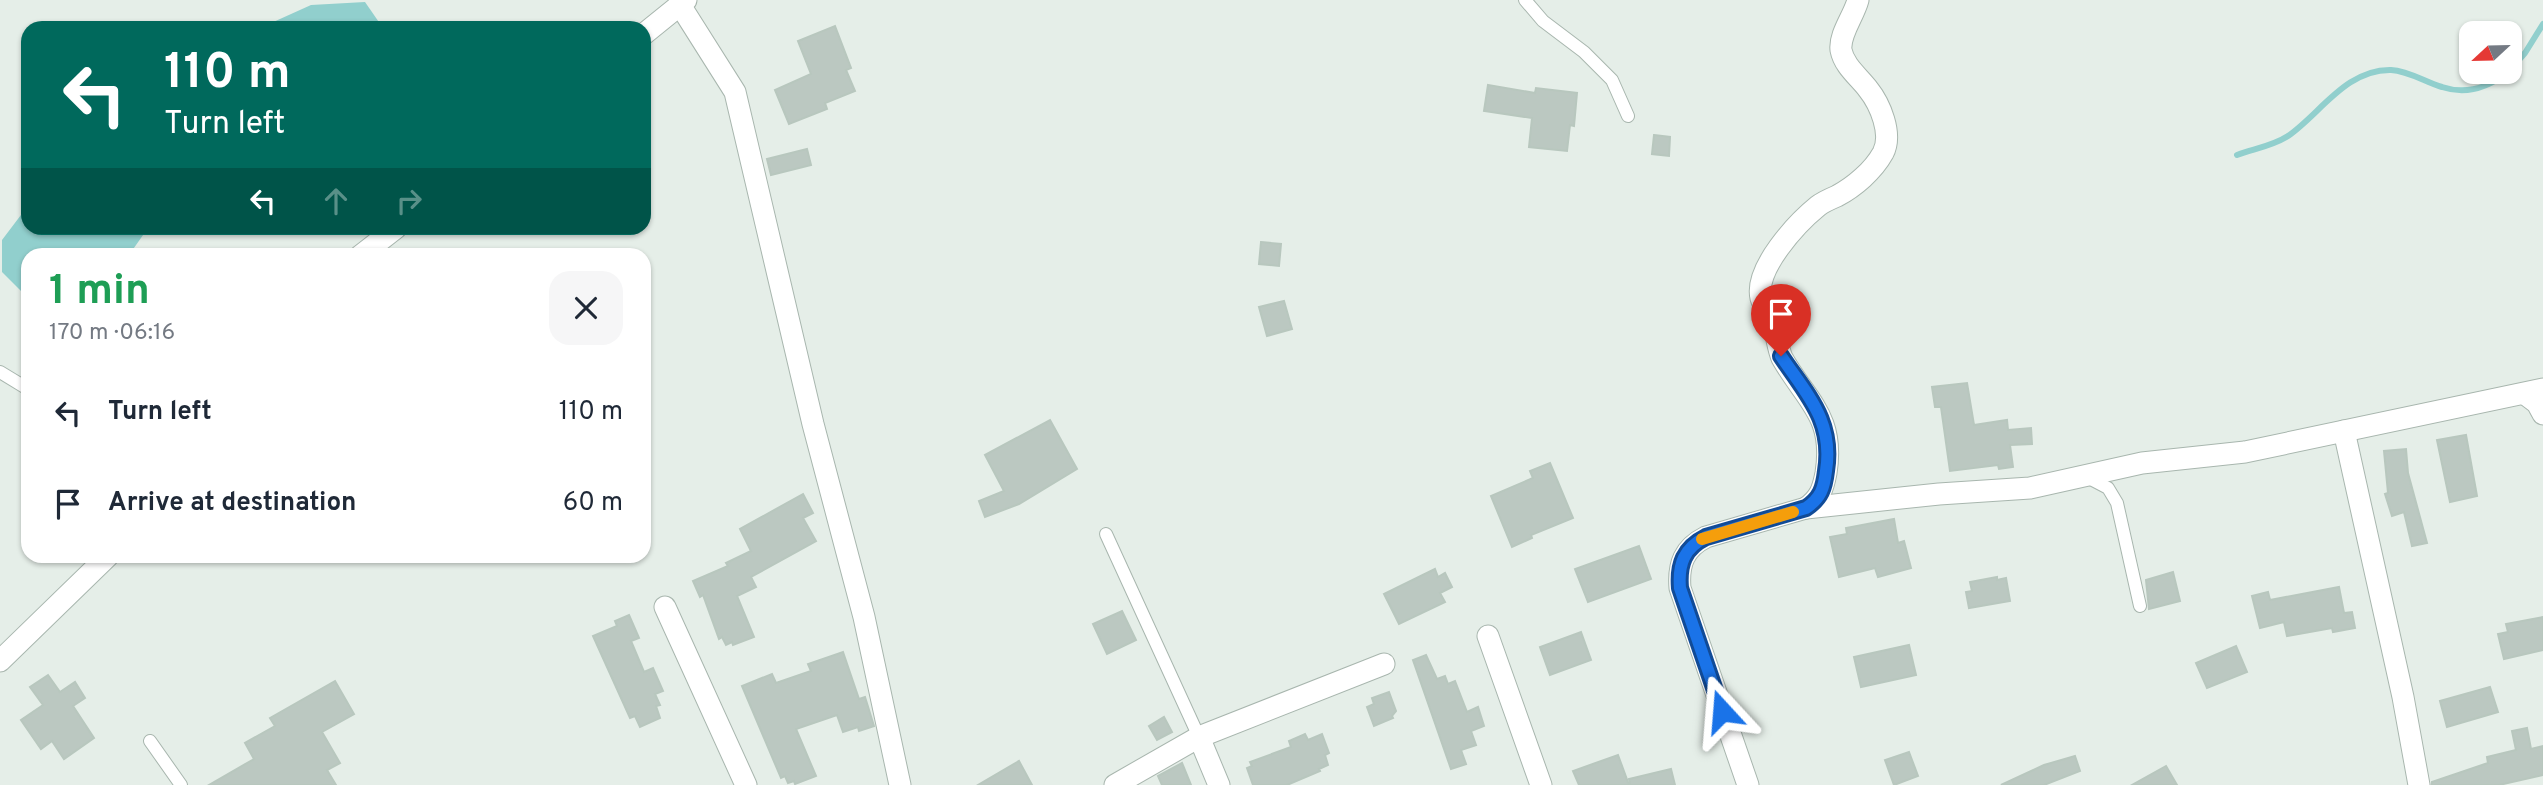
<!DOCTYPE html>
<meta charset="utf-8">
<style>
body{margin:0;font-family:Overpass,sans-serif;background:#f6f6f7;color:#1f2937;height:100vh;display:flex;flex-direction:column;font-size:26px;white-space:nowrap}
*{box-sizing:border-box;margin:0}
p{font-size:23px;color:#747a83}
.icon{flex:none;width:38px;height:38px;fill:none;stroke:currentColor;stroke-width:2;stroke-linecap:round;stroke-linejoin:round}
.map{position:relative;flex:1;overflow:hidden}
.drawer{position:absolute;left:21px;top:248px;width:630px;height:315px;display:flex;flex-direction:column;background:#fff;border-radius:21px;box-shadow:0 2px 5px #0004}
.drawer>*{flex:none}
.banner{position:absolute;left:21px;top:21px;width:630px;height:214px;border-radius:21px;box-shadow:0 2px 5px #0004;background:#00695c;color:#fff;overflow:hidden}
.needle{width:46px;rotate:248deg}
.tools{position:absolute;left:2459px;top:21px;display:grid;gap:14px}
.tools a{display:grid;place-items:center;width:63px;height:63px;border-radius:14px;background:#fff;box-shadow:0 2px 5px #0004;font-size:35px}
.pin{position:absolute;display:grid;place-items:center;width:60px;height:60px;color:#fff;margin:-72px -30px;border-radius:50% 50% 50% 0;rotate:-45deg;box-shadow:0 0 7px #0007}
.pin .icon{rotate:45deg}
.me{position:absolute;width:77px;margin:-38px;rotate:341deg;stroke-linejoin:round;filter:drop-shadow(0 0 5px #0008)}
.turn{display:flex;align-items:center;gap:24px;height:147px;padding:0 28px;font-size:32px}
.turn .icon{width:91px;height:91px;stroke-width:2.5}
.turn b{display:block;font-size:49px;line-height:60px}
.lanes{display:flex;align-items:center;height:66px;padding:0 28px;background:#0003;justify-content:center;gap:35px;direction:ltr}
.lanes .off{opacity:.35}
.round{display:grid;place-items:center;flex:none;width:74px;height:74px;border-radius:21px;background:#f6f6f7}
.headline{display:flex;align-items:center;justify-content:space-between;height:119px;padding:0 28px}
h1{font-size:42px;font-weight:700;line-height:52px;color:#1e9e55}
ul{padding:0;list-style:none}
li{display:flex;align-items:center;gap:21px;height:91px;padding:0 28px}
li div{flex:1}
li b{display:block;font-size:26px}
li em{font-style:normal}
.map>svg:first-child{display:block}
.water{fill:#91cfcd}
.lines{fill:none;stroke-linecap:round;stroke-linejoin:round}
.stream{stroke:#91cfcd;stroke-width:6}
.building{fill:#bbc8c1;stroke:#b8c7be;stroke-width:2}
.service-casing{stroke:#a8b6ae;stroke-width:14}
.minor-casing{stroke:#a8b6ae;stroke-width:23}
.service{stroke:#fff;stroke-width:12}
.minor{stroke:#fff;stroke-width:21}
.route-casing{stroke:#114b97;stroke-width:18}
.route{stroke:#1a73e8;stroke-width:12}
.slow{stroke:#f59e0b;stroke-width:12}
</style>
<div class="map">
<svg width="2543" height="785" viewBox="0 0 2543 785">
<rect width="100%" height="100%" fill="#e5eee8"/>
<g class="water">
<path d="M365,2L383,28H260L311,5Z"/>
<path d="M27,207L28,228H148L129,255L28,256V298L2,272V240Z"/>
</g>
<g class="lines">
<g class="stream">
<path d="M2510,70L2525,53L2543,24"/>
<path d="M2237,155C2253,149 2273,146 2288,136C2320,114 2346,69 2391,70C2409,71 2425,82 2442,87C2466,95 2489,87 2508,72"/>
</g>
</g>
<g class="building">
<path d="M835,26L851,68L846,70L855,91L825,103L827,109L789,124L775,90L811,74L798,41Z"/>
<path d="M1488,85L1535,93L1536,88L1577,93L1574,126L1570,125L1567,151L1529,147L1532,118L1484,111Z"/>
<path d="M1654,135L1670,137L1669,156L1652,154Z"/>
<path d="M807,149L811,165L771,175L767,159Z"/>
<path d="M1261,242L1281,244L1279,266L1259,264Z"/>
<path d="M1284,301L1292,329L1267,336L1259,307Z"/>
<path d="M1967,383L1974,425L2007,420L2008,430L2031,428L2032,444L2010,445L2013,467L1999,469L1998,465L1950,471L1941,407H1935L1932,387Z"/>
<path d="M1050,420L1077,469L1019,504L985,517L979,501L1004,491L985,455Z"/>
<path d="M2466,435L2477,496L2450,502L2437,440Z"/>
<path d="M2406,449L2408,473L2427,543L2412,546L2404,512L2392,516L2385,494L2388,493L2384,451Z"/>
<path d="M1550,463L1573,518L1531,535L1532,538L1512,547L1491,496L1533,478L1530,471Z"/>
<path d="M803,494L813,513L803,518L816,541L751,577L756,587L737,596L754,637L733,645L732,642L726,645L722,637L719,639L703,595L700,597L693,581L728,566L726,563L751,551L740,529Z"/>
<path d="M1894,519L1898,543L1904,541L1911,568L1878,577L1875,568L1839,577L1830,537L1847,534L1846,528Z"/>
<path d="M1639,546L1651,579L1588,602L1575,569Z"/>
<path d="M1435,569L1438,577L1445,573L1452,587L1440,593L1445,602L1399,624L1384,594Z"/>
<path d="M2173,572L2180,601L2149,609L2146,580Z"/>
<path d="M1997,577V580L2006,578L2010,601L1969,608L1966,592L1972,591L1970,582Z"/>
<path d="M2339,587L2344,613L2352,612L2355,628L2333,632L2332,628L2287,636L2284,622L2260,628L2252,596L2268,592L2270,600Z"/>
<path d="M1122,611L1136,640L1107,654L1093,624Z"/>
<path d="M629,615L639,638L631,641L644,672L653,668L663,691L655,694L660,705L656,706L660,718L640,727L635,716L630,718L593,636L617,626L615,621Z"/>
<path d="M2543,617V650L2504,659L2498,634L2508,632L2506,624Z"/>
<path d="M1581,632L1591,660L1550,675L1540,647Z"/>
<path d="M1909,645L1916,675L1861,687L1854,657Z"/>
<path d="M2236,646L2247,672L2207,688L2196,663Z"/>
<path d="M843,652L859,699L865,697L874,726L859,731L858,727L843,732L837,715L796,729L816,776L795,784L794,781L788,783L785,776L781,778L742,686L772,674L776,683L811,671L808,664Z"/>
<path d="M1426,655L1437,679L1445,676L1448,684L1455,681L1467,712L1478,707L1484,726L1471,731L1476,745L1461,750L1466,764L1451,769L1413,660Z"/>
<path d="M48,675L60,692L75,682L85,698L73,706L94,738L64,759L52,741L41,749L21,720L43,705L30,687Z"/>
<path d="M335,681L354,714L322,732L340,763L327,770L336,785H209L254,759L245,743L275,726L270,718Z"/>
<path d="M2490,687L2498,712L2447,727L2440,701Z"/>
<path d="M1389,692L1396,711L1392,716L1393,718L1374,726L1367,707L1374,704L1372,698Z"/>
<path d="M1164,717L1172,732L1157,740L1149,726Z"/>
<path d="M2527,728L2531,749L2543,746V775L2499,785H2432V782L2488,763L2487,757L2516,750L2512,731Z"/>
<path d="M1305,734L1308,740L1322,734L1329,753L1325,755L1328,765L1319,769L1320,771L1287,785H1253L1247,768L1252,766L1250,762L1291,747L1289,741Z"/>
<path d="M1909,752L1918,776L1894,785L1885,760Z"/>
<path d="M1618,755L1629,785H1579L1573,771Z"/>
<path d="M2075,756L2080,771L2044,785H2001L2044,765Z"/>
<path d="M1019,761L1032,785H978Z"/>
<path d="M1182,763L1191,785H1162L1158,776Z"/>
<path d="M2166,766L2177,785H2132Z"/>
<path d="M1671,769L1675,785H1630L1629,779Z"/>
</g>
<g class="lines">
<g class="service-casing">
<g id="service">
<path d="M1525,0L1543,21L1584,52L1612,80L1628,116"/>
<path d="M0,372L28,389"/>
<path d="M2087,477L2108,488L2117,503L2140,606"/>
<path d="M1106,534L1199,737"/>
<path d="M150,741L181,785"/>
</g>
</g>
<g class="minor-casing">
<g id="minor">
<path d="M680,5L735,92L813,424L864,617L900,785"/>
<path d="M644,34L686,0"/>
<path d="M360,256L396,228"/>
<path d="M2525,394L2537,403L2543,414"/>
<path d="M2344,431L2403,697L2419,785"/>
<path d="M1806,508L1939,494L2030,488L2142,463L2245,452L2543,389"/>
<path d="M665,607L746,785"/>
<path d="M1488,636L1541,785"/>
<path d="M0,661L108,556"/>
<path d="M1199,737L1219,785"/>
<path d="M1115,785L1199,737L1384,664"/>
<path d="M1748,785L1680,588C1678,564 1684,548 1706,537L1806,508C1820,498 1823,489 1826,473C1835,416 1807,402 1782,358C1778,349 1777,337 1774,327C1771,317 1764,308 1761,298C1754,269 1797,223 1818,206C1823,202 1830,199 1837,196C1854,187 1873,171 1883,153C1893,134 1880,104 1868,89C1859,77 1844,66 1841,50C1839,34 1854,16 1858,0"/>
</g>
</g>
<use href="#service" class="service"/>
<use href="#minor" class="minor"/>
</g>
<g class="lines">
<g class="route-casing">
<path id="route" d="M1722,711L1680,588C1678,564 1684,548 1706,537L1806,508C1821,498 1824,488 1826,471C1834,421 1807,395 1781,356"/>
</g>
<use href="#route" class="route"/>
<path class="slow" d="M1702,539L1793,512"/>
</g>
</svg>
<div class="tools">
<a><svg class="needle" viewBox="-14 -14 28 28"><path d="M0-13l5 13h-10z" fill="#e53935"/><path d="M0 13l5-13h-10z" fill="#747a83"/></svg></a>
</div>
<div class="pin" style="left:1781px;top:356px;background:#d93025"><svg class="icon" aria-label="arrive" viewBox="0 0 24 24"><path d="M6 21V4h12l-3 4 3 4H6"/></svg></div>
<svg class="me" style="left:1722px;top:711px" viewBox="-20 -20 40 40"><path d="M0-17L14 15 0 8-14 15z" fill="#1a73e8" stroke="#fff" stroke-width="4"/></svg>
<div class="banner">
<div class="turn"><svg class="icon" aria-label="left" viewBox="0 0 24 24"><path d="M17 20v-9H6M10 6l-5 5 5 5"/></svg><div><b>110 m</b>Turn left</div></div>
<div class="lanes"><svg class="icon" aria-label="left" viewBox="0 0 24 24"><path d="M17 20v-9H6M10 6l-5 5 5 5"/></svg><svg class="icon off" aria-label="ahead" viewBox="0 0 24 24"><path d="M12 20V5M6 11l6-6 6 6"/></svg><svg class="icon off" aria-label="right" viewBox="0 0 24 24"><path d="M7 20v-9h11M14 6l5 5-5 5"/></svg></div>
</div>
<section class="drawer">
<div class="headline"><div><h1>1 min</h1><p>170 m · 06:16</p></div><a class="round"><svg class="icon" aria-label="close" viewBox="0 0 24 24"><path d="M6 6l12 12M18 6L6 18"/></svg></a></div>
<ul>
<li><svg class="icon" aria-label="left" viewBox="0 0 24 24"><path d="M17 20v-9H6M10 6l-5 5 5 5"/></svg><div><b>Turn left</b></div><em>110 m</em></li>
<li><svg class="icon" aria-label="arrive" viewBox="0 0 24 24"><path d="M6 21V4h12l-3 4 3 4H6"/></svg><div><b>Arrive at destination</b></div><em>60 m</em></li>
</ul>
</section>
</div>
